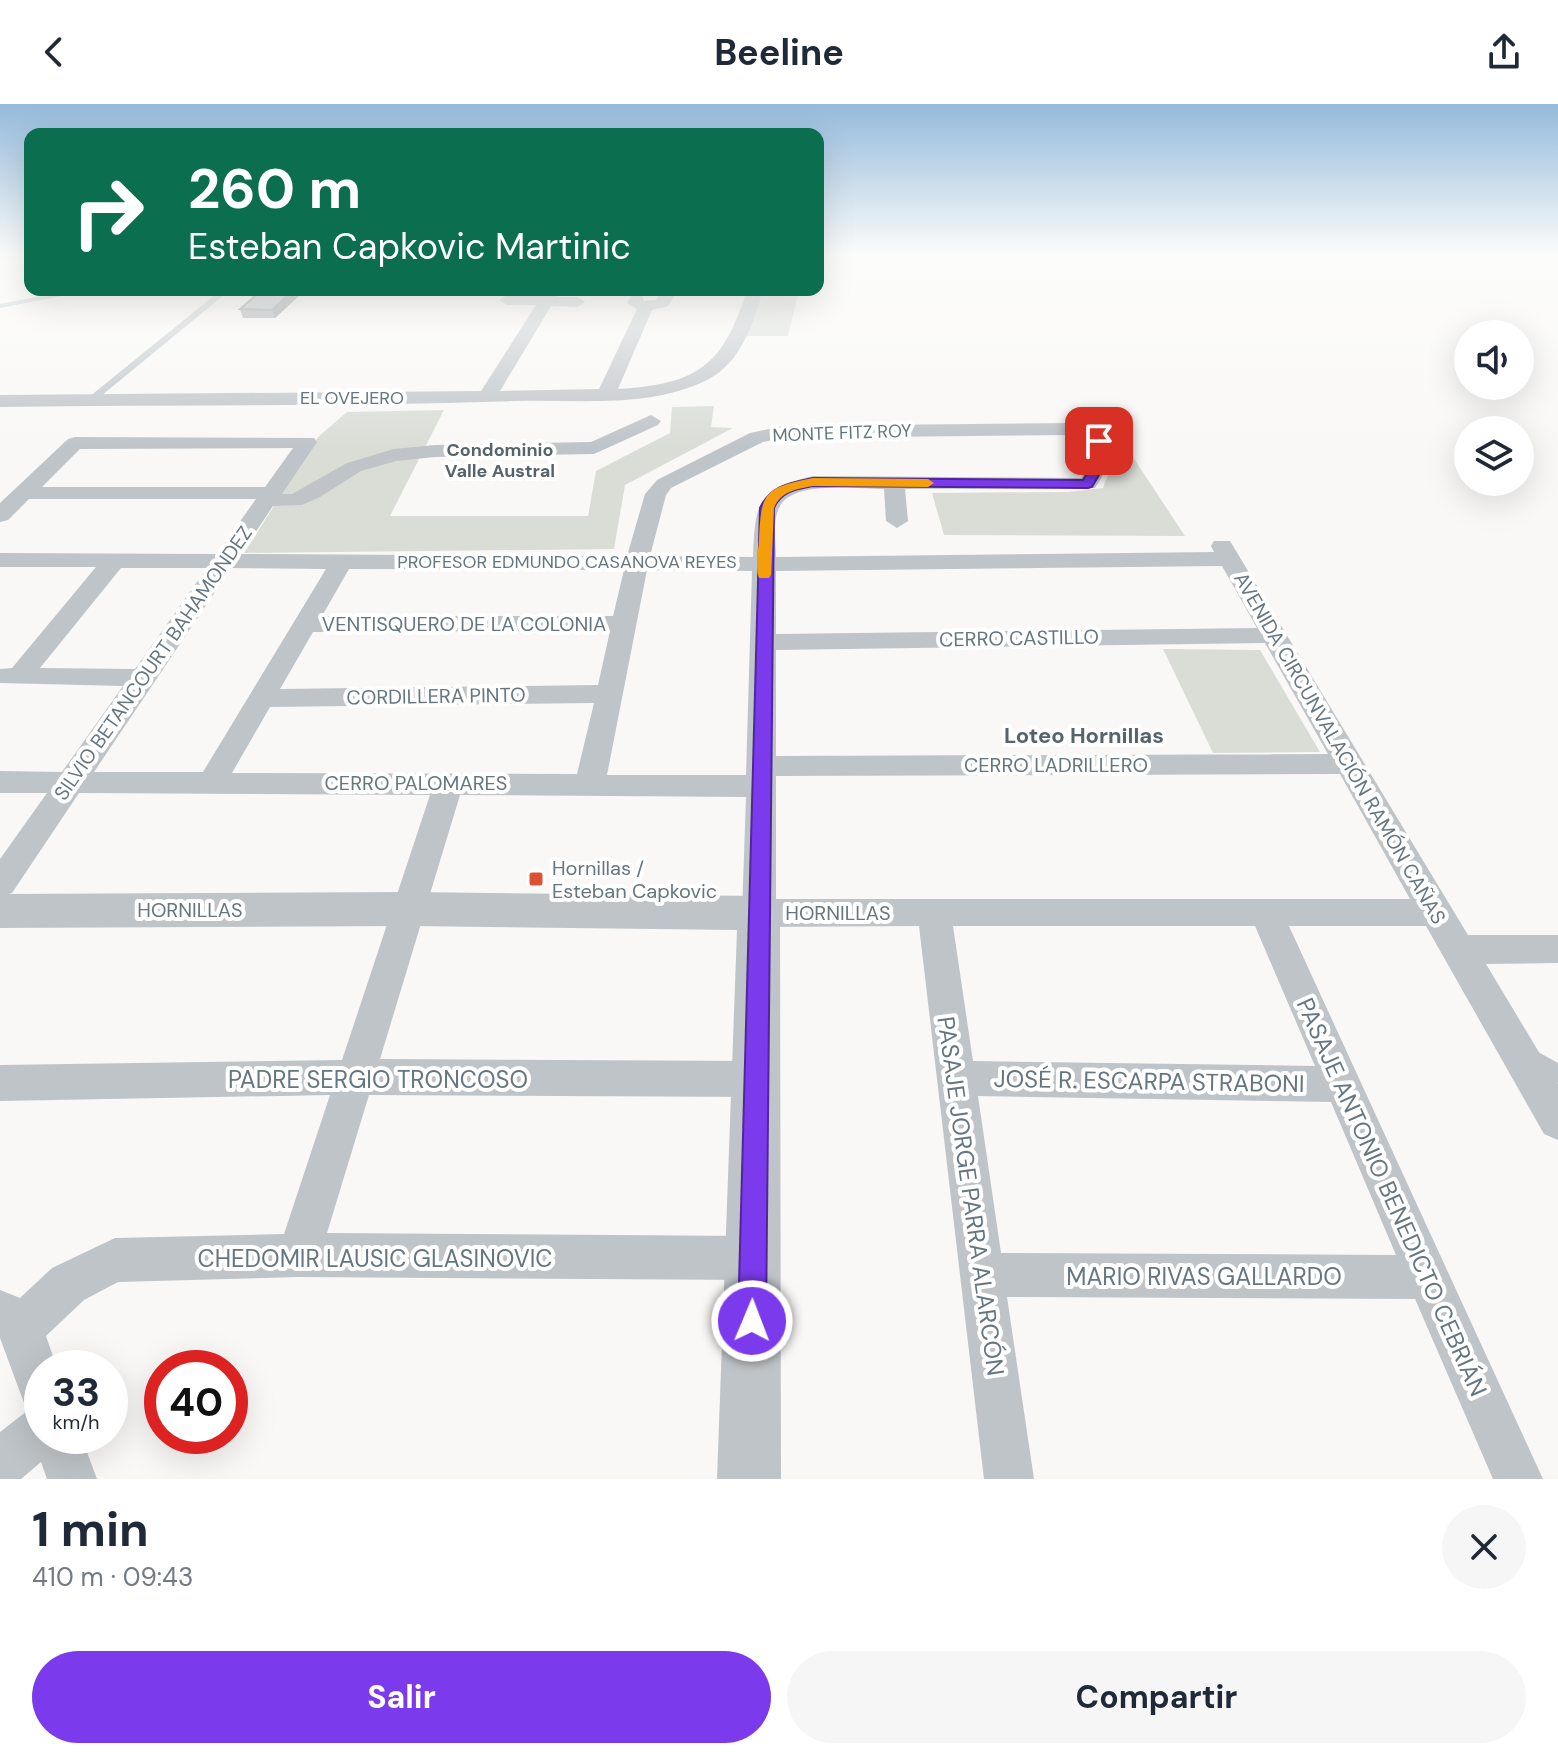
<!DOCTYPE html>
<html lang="es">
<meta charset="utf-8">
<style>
body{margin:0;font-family:"DM Sans",sans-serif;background:#f6f6f7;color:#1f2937;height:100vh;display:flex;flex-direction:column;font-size:30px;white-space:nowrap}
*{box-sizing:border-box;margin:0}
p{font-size:26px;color:#747a83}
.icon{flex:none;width:44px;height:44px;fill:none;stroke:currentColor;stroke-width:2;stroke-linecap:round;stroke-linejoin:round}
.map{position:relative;height:1375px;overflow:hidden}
.side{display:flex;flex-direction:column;background:#fff;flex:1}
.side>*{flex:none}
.hud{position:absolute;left:24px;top:24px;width:800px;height:168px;border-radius:16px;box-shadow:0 8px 32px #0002;background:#0b6e4f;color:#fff;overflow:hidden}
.controls{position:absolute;left:1454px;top:216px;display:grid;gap:16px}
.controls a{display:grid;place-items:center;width:80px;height:80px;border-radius:50%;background:#fff;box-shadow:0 8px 32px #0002;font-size:40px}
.speed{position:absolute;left:24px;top:1246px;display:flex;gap:16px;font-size:40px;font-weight:700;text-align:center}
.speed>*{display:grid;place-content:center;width:104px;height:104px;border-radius:50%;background:#fff;box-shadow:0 8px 32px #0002;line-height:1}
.speed small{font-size:20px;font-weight:400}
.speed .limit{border:12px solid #d22;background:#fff;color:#111}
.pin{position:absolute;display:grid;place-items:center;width:68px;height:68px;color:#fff;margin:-34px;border-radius:16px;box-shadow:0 4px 12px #0006}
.me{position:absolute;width:88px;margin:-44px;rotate:1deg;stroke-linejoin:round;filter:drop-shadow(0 0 6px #0008)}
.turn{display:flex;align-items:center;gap:28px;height:168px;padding:0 32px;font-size:36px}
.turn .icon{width:104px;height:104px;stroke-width:2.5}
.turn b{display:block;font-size:56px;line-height:68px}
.round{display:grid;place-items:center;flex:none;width:84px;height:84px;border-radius:42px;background:#f6f6f7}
.summary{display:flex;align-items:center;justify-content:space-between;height:136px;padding:0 32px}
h1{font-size:48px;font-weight:700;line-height:60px}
.action{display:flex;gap:16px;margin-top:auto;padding:16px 32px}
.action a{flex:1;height:92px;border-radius:48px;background:#7c3aed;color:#fff;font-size:32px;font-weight:700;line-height:92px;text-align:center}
.action a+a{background:#f6f6f7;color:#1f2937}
header{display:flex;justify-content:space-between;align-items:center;height:104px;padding:0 32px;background:#fff;font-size:36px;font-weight:700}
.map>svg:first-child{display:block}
.green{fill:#d9ddd6}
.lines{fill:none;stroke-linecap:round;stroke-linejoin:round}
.stream{stroke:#b7c3c7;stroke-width:4}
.service{fill:#bfc4c8;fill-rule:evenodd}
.minor{fill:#bfc4c8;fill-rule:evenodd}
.tertiary{fill:#bfc4c8;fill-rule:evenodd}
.wall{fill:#8d969a}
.shaded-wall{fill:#737a7d}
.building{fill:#a4aeb3;stroke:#737a7d;stroke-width:2}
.route{fill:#7c3aed;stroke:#51269a;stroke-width:2}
.slow{fill:#f59e0b}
.poi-dot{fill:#da5134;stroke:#fff;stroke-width:3}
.labels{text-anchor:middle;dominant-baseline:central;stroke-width:8;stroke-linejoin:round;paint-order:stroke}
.far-street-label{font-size:18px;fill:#657680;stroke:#fff}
.far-neighbourhood-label{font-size:18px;font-weight:bold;fill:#57636b;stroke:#fff}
.street-label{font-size:20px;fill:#657680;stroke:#fff}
.poi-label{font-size:20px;fill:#657680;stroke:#fff;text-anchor:start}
.neighbourhood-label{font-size:22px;font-weight:bold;fill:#57636b;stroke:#fff}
.near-street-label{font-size:24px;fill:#657680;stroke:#fff}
</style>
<header><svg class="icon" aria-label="back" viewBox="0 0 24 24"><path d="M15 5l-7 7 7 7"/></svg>Beeline<svg class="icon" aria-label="share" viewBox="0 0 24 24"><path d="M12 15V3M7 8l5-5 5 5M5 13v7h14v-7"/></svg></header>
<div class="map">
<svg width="1558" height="1375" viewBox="0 0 1558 1375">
<rect width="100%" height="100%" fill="#f9f8f6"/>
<g class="green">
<path d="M755,188L798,190L788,232H746Z"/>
<path d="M714,302L711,323L733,324L625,381L614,445L244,449L318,333L347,308L444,306L390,412H588L596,367L670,329L672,303Z"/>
<path d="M1078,320H1111L1185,432L944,431L932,389L1067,388L1103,384L1118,344L1108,331Z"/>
<path d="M1163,545L1260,546L1320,648L1213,649Z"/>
</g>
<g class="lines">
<path class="stream" d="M0,202L82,186"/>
<g class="service">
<path d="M221,186H230L95,297H89V293Z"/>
<path d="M1531,944L1558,959V979L1524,959L1521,953L1524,947Z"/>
</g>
<g class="minor">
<rect x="0" y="151" width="30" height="5"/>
<path d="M545,186H561L557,193H577L585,198L577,203L551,202L500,287L599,285L637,205L627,199L632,190H642L644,197L656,196L662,186H678L668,202L652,206L618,285C698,280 723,262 747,186H763C753,220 741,259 707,276C649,305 578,295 515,297C344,303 172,300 0,303V291L481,287L536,201H507L499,196L507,191L541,192Z"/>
<path d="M651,311L661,317L658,321L594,350L435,353L396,357L361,367L320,393L302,401L273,402L241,450L627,452L645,390L657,376L750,329L782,322L1075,319L1097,324L1109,337L1106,366L1095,384L905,385L908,417L897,424L886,417L884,385C858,385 794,376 780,402C772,416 776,438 776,453L1214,448L1211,442L1214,437H1230L1468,831H1558V859L1486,860L1558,980V1036L1544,1030L1426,822H1289L1543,1375H1493L1415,1195L1007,1193L1034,1375H984L919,822L759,823L747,819L742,809L746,693L460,691L380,955L756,957L770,962L775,975L770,988L756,993L369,991L327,1129L753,1132L768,1139L775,1154L768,1169L753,1176L299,1173L118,1178L84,1196L46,1232L57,1264H42V1332H81L97,1375H47L41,1358L21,1375H0V1328L27,1307L0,1234V1186L20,1194L52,1164L115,1134L284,1130L330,991L0,997V961L342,956L430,691L79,689L12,789L0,793V755L47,689H0V667L62,668L123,582L0,579V565L12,564L96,463H0V449L217,450L256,395H29L8,416L0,418V399L68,335L75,333L314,334L317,338L282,390H292L347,359L394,345L435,341L591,338ZM1075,331L1084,333L1089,338L1086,366L1081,374L813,372C757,386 755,398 753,453L650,452L666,391L671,384L763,338L782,334ZM293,344L265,383H42L80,345ZM1222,462L1257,524L776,530V467ZM121,464H207L135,565L40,564ZM231,464L326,465L203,668H94ZM349,465L624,466L613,512H322ZM647,466L752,467L746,671H607ZM610,527L598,581L280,585L313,528ZM1265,539L1328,650L776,652V546ZM594,599L577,670L232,669L270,603ZM1340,670L1410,795H776V672ZM953,822H1255L1315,962L973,957ZM978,992L1331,998L1396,1151L1001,1149Z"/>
</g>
<path class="tertiary" d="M409,788L759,792L774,797L780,809L781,1375H717L737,826L409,822L0,824V790Z"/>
</g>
<path class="wall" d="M301,190L275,214H243L240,205Z"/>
<path class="shaded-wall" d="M293,186H299L301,190L275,214L272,206Z"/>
<path class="building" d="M262,186H293L272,206L240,205Z"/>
<linearGradient id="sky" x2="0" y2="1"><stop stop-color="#94badb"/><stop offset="0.44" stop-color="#fcfcfb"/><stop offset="1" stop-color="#fcfcfb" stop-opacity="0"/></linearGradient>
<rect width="1558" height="344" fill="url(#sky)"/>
<path class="route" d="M1099,334L1105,337L1102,366L1092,383L1088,384L813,382C797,385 781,387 774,404L766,1217L762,1227L752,1231L742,1227L738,1217L760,404C771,381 790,379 813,374L1083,376L1089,366L1093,337Z"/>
<path class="slow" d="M813,374L928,375L934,379L928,383L813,382C797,385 781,387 774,404L771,471L769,474H759C755,463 758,448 759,436C761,387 765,384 813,374Z"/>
<rect class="poi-dot" x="528" y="767" width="16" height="16" rx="4"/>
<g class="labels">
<g class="far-street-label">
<text x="352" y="294">EL OVEJERO</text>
<text transform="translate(842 329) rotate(-2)">MONTE FITZ ROY</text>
<text x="567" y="458">PROFESOR EDMUNDO CASANOVA REYES</text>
</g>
<g class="far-neighbourhood-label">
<text x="500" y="346">Condominio<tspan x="500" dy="21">Valle Austral</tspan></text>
</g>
<g class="street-label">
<text x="464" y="520">VENTISQUERO DE LA COLONIA</text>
<text transform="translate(1019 534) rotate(-1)">CERRO CASTILLO</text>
<text transform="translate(153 559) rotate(-55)">SILVIO BETANCOURT BAHAMONDEZ</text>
<text transform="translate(436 592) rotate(-1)">CORDILLERA PINTO</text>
<text transform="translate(1340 644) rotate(60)">AVENIDA CIRCUNVALACIÓN RAMÓN CAÑAS</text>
<text x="1056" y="661">CERRO LADRILLERO</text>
<text x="416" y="679">CERRO PALOMARES</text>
<text x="190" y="806">HORNILLAS</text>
<text x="838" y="809">HORNILLAS</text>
</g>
<g class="poi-label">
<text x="552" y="764">Hornillas /<tspan x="552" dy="23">Esteban Capkovic</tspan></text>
</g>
<g class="neighbourhood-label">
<text x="1084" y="631">Loteo Hornillas</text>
</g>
<g class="near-street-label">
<text x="378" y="975">PADRE SERGIO TRONCOSO</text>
<text transform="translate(1149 977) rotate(1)">JOSÉ R. ESCARPA STRABONI</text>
<text transform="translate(971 1092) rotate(82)">PASAJE JORGE PARRA ALARCÓN</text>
<text transform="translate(1392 1093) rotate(66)">PASAJE ANTONIO BENEDICTO CEBRIÁN</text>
<text x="375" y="1154">CHEDOMIR LAUSIC GLASINOVIC</text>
<text x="1204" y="1172">MARIO RIVAS GALLARDO</text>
</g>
</g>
</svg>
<div class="controls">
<a><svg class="icon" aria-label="sound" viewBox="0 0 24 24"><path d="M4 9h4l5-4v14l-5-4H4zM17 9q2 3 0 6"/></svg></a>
<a><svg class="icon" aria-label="layers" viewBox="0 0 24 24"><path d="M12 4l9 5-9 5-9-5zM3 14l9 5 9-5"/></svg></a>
</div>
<div class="speed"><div>33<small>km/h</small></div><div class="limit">40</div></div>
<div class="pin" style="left:1099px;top:337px;background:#d93025"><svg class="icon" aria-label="arrive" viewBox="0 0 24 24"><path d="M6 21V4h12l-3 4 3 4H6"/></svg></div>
<svg class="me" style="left:752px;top:1217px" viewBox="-20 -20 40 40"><circle r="17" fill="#7c3aed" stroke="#fff" stroke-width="3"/><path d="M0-11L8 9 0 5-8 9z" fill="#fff"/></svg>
<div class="hud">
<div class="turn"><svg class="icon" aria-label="right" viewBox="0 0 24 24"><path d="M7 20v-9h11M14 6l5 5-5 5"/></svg><div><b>260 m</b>Esteban Capkovic Martinic</div></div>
</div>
</div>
<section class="side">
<div class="summary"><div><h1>1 min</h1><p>410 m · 09:43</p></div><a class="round"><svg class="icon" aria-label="close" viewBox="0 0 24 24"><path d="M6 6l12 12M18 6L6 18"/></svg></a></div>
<div class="action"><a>Salir</a><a>Compartir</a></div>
</section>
